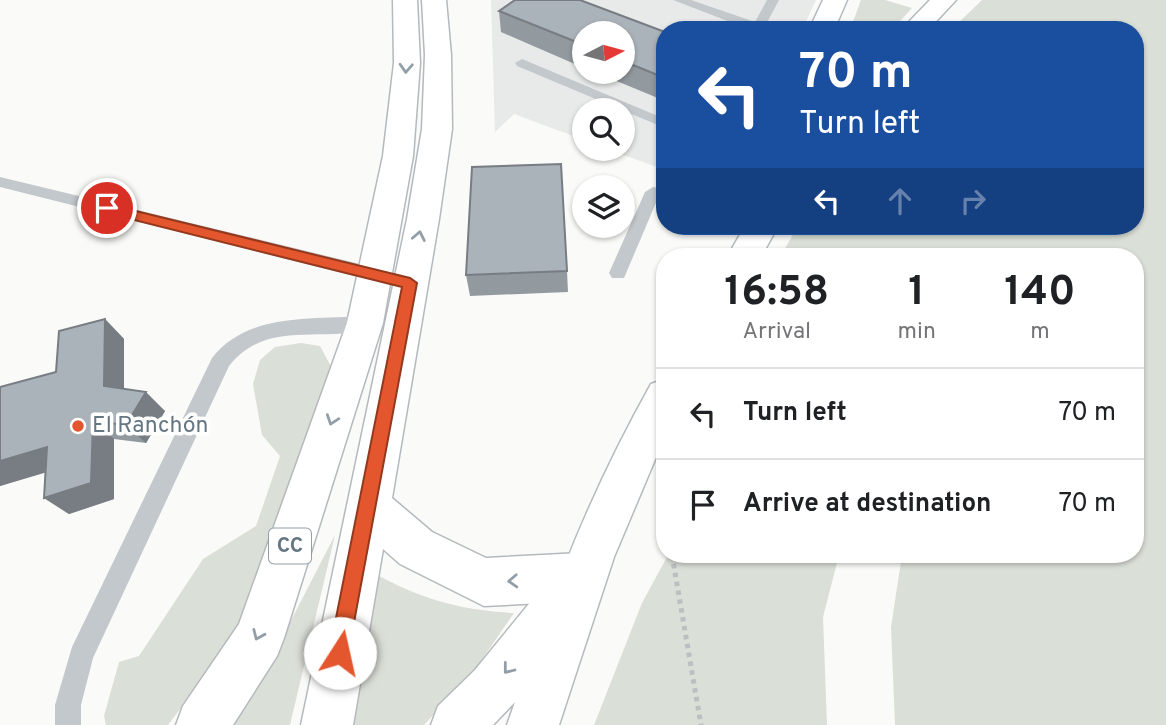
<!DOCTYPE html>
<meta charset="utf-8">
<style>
body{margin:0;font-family:Overpass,sans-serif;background:#f2f2f2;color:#202124;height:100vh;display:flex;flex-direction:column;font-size:26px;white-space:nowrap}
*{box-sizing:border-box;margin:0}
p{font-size:23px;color:#757577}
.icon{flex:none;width:38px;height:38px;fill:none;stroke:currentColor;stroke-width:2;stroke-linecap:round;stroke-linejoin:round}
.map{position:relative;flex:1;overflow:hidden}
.details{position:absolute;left:656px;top:248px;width:488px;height:315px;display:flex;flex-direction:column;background:#fff;border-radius:28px;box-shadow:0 2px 5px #0004}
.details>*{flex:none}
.guide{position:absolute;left:656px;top:21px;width:488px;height:214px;border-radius:28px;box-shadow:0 2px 5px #0004;background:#1a4fa0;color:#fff;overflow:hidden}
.needle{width:46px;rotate:84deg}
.tools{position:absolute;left:572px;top:21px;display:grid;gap:14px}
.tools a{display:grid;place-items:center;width:63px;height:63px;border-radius:50%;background:#fff;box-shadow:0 2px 5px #0004;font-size:35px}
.pin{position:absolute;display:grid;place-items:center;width:60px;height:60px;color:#fff;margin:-30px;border:4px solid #fff;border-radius:50%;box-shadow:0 2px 7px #0007}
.me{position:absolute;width:77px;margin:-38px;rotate:10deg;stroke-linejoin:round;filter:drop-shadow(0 0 5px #0008)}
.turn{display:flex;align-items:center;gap:24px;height:147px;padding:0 28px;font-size:32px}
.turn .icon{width:91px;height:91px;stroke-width:2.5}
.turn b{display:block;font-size:49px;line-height:60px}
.lanes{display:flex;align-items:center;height:66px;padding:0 28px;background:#0003;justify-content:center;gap:35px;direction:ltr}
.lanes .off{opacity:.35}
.eta{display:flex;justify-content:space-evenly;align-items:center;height:119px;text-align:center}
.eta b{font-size:42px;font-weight:700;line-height:49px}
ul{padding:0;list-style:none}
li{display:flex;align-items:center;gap:21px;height:91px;padding:0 28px;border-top:2px solid #e0e0e0}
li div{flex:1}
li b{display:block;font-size:26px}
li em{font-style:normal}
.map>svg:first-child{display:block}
.built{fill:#e8e9e9;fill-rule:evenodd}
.green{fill:#dadfd7}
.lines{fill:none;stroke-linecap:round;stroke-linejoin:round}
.secondary-casing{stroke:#b3babf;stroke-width:3}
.primary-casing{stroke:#b5babe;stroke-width:3}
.highway-casing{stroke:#b4b9bd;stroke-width:3}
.path{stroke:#bbbfc2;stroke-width:5;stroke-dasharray:4.5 4.5;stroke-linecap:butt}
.lane{fill:#c3c8cc;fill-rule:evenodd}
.secondary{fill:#fff;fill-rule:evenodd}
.primary{fill:#fff;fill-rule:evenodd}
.highway{fill:#fff;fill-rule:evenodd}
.wall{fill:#929a9f}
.shaded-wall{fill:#777d82}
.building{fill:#aab3b9;stroke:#777d82;stroke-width:2}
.oneway{stroke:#939fa8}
.route{fill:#e4572e;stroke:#94391e;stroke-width:2}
.poi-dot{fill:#e4572e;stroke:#fff;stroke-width:2.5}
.labels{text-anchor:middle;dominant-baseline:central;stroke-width:7;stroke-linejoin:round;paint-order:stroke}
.shield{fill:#fff;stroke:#939fa8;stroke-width:2}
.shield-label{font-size:21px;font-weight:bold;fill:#657683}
.poi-label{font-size:23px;fill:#657683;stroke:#fff;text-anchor:start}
</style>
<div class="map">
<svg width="1166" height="725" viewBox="0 0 1166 725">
<rect width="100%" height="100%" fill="#fafaf8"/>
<path class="built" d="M491,0H816L802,30H665V170L607,149H623V110H584V140L514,114L495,132ZM584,33H623V72H584Z"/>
<g class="green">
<path d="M861,0H885L912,8L892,30H850Z"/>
<path d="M982,0H1166V725H895L891,627L902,555H1136V257H780L798,226H1136V30H951Z"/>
<path d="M301,343L320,346L335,374L279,545L222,654L168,725H106L104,716L119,662L139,656L203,559L256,526L280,456L262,435L253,384L260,360L275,347Z"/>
<path d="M335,535L290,725H233L247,706Z"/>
<path d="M668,555H839L823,617L827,725H594L642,603Z"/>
<path d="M372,572C420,599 459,610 514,613L474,671L424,725H350Z"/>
</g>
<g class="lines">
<g class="secondary-casing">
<path id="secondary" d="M823,0H847L834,30H809Z"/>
</g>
<g class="primary-casing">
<g id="primary">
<path d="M930,0H956L928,30H901Z"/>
<path d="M745,226H778L761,257H727Z"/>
<path d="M665,379V436L614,557L559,725H507L515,702L493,725H431L438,706L475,670L550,578L562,573C587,508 617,445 651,384Z"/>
</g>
</g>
<g class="highway-casing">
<g id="highway">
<path d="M393,0H417L420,63L413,156L383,323L284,638L277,656L233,725H176L183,706L239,624L347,323L383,156L394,63Z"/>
<path d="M422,0H446L451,55L452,129L439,219L392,498L432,532L486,558L581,553L598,560L605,577L598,594L581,601L484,606L400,564L383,549L353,725H301L407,219L422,129L425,55Z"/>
</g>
</g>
<g class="path">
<path d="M661,498L665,518"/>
<path d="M672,555L701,725"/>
</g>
<g class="lane">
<path d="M673,0H691L755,22L767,0H779L763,30H751Z"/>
<path d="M522,59L665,119V128L517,66L515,63Z"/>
<path d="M0,177L410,276L416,278L419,283L416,288L410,290L0,187Z"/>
<path d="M653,187L665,189V199L658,198L624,278H612L609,273L645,192Z"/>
<path d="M365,316L372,318L374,323L372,328C322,344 267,318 229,366L93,658L81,705V725H55V705L72,647L212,358C248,312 312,320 365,316Z"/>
</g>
<use href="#secondary" class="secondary"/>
<use href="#primary" class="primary"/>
<use href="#highway" class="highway"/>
</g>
<g class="wall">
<path d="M499,11L665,32V101L595,72H623V33H584V68L501,32Z"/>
<path d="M567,271L568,292L470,296L466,275Z"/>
<path d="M105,319L124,339V389L165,411L146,443L114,439V499L69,514L44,498L45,472L0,486L56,372Z"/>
</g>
<g class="shaded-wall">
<path d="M105,319L124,339V405L104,386Z"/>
<path d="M146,392L165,411L146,443L126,425Z"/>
<path d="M93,421L114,439V499L69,514L44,498Z"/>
<path d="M47,447L71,465L0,486V461Z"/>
</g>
<g class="building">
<path d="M515,0H580L665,32V78L623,61V33H584V45L499,11Z"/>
<path d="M561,164L567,271L466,275L472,167Z"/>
<path d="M105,319L104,386L146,392L126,425L93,421L91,483L44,498L47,447L0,461V387L56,372L59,331Z"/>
</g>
<defs><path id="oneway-chevron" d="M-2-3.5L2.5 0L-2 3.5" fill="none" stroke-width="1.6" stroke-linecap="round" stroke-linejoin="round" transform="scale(1.75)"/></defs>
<g class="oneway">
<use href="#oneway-chevron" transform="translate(406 68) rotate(93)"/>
<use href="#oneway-chevron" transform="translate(419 236) rotate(-79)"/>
<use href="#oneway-chevron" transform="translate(332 420) rotate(109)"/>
<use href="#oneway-chevron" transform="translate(513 581) rotate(177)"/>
<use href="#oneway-chevron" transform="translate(258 635) rotate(114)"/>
<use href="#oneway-chevron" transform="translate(508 669) rotate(128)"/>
</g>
<path class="route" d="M107,204L410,278L417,283L347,660L340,663L333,660L329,653L402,287L102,212L100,208Z"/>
<circle class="poi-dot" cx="78" cy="426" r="7"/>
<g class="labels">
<rect class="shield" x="269" y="528.5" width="42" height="35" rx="5"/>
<g class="shield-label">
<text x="290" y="546">CC</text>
</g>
<g class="poi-label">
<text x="92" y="426">El Ranchón</text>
</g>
</g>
</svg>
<div class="tools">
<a><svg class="needle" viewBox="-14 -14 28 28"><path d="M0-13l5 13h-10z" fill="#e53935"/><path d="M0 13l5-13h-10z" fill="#757577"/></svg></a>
<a><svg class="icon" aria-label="search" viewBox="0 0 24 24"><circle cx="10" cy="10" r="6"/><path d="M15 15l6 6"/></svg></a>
<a><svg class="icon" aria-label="layers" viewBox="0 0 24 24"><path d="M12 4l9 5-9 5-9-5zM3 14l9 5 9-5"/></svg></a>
</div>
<div class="pin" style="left:107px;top:208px;background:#d93025"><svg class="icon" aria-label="arrive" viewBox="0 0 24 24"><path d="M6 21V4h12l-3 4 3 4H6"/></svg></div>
<svg class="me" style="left:340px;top:653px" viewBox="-20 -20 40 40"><circle r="19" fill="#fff"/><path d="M0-13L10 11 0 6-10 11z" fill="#e4572e"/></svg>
<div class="guide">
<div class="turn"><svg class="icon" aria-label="left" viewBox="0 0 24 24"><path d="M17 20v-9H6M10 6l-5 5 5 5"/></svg><div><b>70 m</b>Turn left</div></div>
<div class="lanes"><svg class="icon" aria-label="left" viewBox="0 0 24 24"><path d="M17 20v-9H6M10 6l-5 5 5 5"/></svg><svg class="icon off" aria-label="ahead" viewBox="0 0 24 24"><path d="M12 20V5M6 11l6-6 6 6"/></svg><svg class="icon off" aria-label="right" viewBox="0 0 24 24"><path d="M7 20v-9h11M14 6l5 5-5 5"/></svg></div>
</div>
<section class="details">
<div class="eta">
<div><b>16:58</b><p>Arrival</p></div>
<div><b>1</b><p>min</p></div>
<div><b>140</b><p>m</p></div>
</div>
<ul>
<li><svg class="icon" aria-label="left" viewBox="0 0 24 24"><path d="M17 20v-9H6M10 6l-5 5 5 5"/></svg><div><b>Turn left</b></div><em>70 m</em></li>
<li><svg class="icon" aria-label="arrive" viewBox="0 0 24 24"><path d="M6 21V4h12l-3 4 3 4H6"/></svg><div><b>Arrive at destination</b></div><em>70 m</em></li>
</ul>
</section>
</div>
